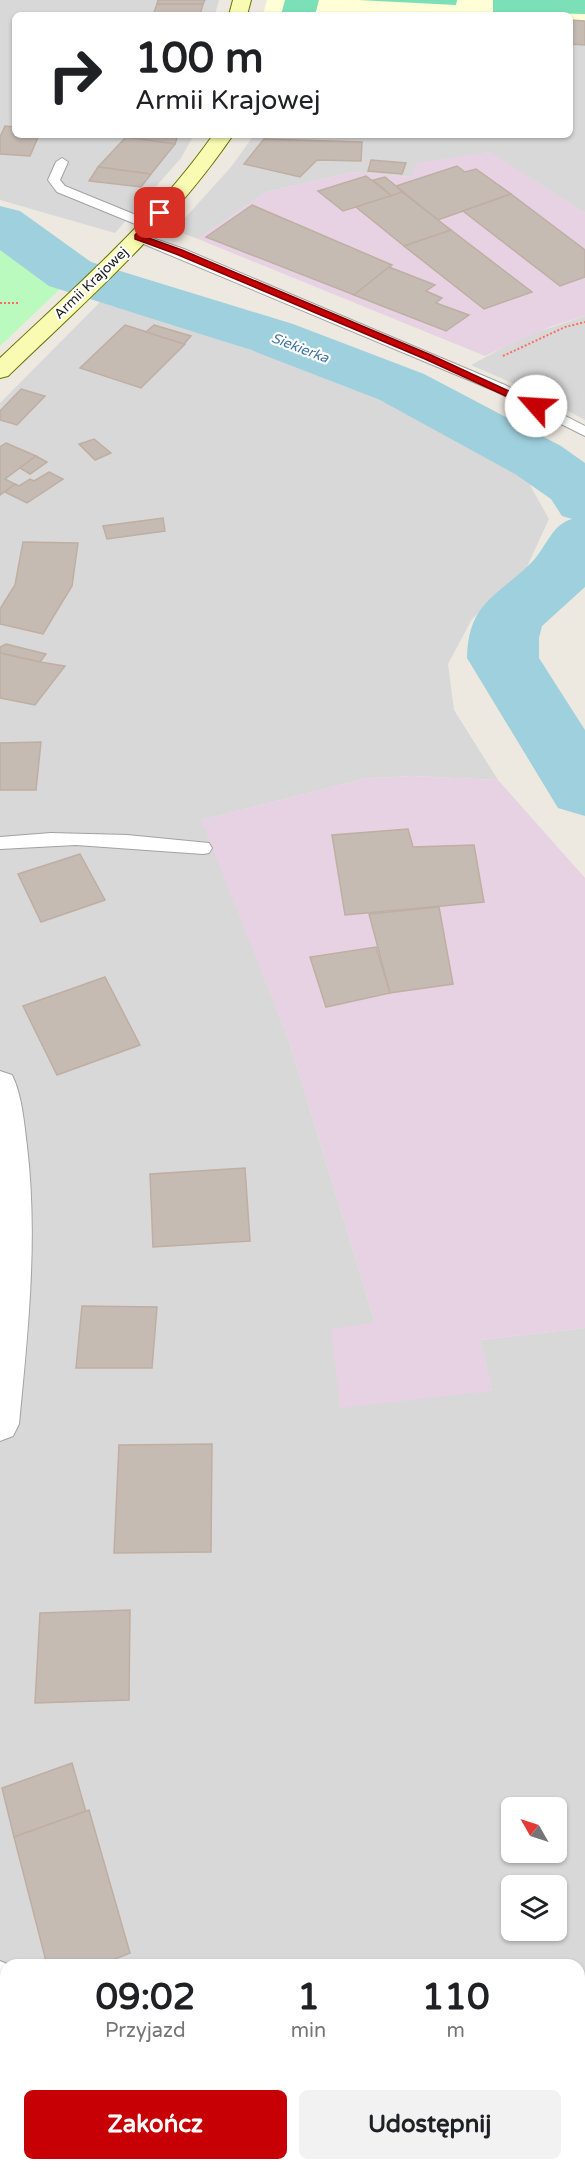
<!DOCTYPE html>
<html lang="pl">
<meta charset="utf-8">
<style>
body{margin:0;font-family:"Varela Round",sans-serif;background:#f2f2f2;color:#202124;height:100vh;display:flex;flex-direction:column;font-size:22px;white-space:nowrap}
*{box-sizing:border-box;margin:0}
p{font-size:20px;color:#757577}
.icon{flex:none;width:33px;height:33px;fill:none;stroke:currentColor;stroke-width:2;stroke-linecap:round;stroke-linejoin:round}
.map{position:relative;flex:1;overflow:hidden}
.sheet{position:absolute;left:0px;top:1959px;width:585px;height:212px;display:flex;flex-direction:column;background:#fff;border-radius:18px 18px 0 0;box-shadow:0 2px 4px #0004}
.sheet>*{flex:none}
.hud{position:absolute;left:12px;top:12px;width:561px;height:126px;border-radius:9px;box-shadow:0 2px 4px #0004;background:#fff;color:#202124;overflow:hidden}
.needle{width:39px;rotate:309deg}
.buttons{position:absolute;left:501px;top:1797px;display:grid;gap:12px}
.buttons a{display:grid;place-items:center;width:66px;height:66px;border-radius:9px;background:#fff;box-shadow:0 2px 4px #0004;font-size:30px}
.pin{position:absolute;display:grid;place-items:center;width:51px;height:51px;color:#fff;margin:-26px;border-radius:12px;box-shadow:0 3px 9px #0006}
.me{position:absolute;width:66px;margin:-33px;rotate:296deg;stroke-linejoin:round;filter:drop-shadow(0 0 4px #0008)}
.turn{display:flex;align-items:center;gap:21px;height:126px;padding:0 24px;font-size:27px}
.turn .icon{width:78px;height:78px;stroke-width:2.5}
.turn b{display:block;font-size:42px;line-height:51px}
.eta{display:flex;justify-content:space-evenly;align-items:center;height:102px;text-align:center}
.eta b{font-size:36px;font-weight:800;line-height:42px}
.primary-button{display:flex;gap:12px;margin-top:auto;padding:12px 24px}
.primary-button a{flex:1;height:69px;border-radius:9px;background:#c60004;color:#fff;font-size:24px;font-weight:800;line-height:69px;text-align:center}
.primary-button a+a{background:#f2f2f2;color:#202124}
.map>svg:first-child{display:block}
.residential{fill:#d9d8d8;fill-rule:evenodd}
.industrial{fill:#e6d2e3}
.education{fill:#fffed7}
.park{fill:#bafabe}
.pitch{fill:#7bdfb7}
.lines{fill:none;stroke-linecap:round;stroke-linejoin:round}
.river{fill:#9fd0dd;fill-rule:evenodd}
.building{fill:#c5bbb3;stroke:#bfaea2;stroke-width:1.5}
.lane-casing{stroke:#a2a2a2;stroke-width:2}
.street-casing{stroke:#a2a2a2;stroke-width:2}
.secondary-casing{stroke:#687202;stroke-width:2}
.path{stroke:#fd6e61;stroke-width:2;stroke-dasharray:2 2;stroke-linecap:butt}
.lane{fill:#fff;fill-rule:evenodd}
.street{fill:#fff;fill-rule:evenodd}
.secondary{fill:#f8fbb1;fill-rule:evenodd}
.route{fill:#c60004;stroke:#810003;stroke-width:1.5}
.labels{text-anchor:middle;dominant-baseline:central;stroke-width:4.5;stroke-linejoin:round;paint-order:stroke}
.far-street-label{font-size:14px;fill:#1b1b1b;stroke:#fff}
.far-water-label{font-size:14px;font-style:italic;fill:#4376a4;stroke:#fff}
</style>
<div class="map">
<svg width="585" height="2170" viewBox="0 0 585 2170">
<rect width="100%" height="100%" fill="#ede9e0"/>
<g class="residential">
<path d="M0,0H219L215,15H15V135H194L181,158L115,233L0,200Z"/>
<path d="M570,44L585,45V213L489,152L412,177L354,172L266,192L198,239L174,230L231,167L254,135H570Z"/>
<path d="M102,300L268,356L395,406L525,476L549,519L525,571L472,619L448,664L454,710L498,780L413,776L368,778L202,820L289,1041L375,1322L492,1391L480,1340L585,1328V2168L582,2170H0V403ZM512,1808H556V1852H512ZM512,1886H556V1930H512ZM6,1965H579V2164H6Z"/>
<path d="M585,316V420L535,393L471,365L523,337Z"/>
</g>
<g class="industrial">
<path d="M490,152L585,213V316L552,326L485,356L198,239L266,192L354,172L412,177L416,163Z"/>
<path d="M413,776L498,780L585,878V1328L480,1340L492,1391L340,1408L331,1329L375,1322L289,1041L201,820L368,778Z"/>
</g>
<path class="education" d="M267,0H585V45L570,44V15H263Z"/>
<path class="park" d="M0,246L61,288L0,346Z"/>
<g class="pitch">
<path d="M285,0H319L315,15H281Z"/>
<path d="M358,0H457L456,5Z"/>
<path d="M493,0H585V14L493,12Z"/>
</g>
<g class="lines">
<path class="river" d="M0,206L20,211L91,262L293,324L424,374L561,446L585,463V587L542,626L539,638V658L585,730V816L558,808L467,658C468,602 498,596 532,562C546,548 552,524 572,519L562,516L551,499L515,474L380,400L251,350L49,286L0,250Z"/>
</g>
<g class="building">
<path d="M158,0H205L203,4H157Z"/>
<path d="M157,4H203L200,15H153Z"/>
<path d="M570,20L585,21V45L570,44Z"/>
<path d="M5,126L15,127V135H39L30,156L0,154V137Z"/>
<path d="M127,135H178L175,144L126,137Z"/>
<path d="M126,137L175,144L151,174L98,167Z"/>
<path d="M264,139L362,142L361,161L317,160L300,177L244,164Z"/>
<path d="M371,160L406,163L402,174L368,171Z"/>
<path d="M457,166L465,172L476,169L511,194L438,220L396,186Z"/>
<path d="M98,167L151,174L141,187L89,181Z"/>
<path d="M366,176L392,196L343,211L318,191Z"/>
<path d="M385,177L396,186L402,192L392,196L373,180Z"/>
<path d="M402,192L438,220L451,230L404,246L356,207Z"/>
<path d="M511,194L585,250V277L560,286L463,211Z"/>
<path d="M252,205L392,265L354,295L206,237Z"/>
<path d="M451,230L532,292L484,309L404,246Z"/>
<path d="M389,267L435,285L426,291L442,298L436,303L469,315L446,331L354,295Z"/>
<path d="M125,325L185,344L141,388L80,368Z"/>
<path d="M154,325L191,336L184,344L146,332Z"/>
<path d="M21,389L45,396L17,425L0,420V411Z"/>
<path d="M94,439L111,453L95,460L79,444Z"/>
<path d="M6,443L36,456L5,479L15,484L0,495V447Z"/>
<path d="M36,456L47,462L30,474L20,468Z"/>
<path d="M49,472L63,479L27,503L5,492L15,484L19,486L30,479L34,481Z"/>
<path d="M163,518L165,531L107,539L103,526Z"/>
<path d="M23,542L78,543L72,586L43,634L0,624V609L15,585Z"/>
<path d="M6,644L46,654L40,662L0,653V647Z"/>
<path d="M0,653L40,662L65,666L35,705L0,698Z"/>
<path d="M41,742L36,790H0V743Z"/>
<path d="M408,829L413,847L474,845L484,902L345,915L332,835Z"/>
<path d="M80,854L105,900L41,922L18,874Z"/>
<path d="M439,907L453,984L390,993L369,914Z"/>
<path d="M376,947L390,993L326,1007L310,957Z"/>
<path d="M105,977L140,1045L57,1075L23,1006Z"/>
<path d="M245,1168L250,1241L153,1247L150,1174Z"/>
<path d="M82,1306L157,1307L152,1368H76Z"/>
<path d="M212,1444L211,1552L114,1553L119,1445Z"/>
<path d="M130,1610L129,1700L35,1703L40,1613Z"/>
<path d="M72,1763L86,1812L14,1837L2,1788Z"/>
<path d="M89,1810L130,1953L100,1965H47L14,1837Z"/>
<path d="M63,2164H134L140,2170H59Z"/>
</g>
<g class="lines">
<g class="lane-casing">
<g id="lane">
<path d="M62,158L68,162L60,180L65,186L153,222V228H145L57,192L48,180L56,162Z"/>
<path d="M138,233L184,249L505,385L585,426V436L495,391L134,240V234Z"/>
<path d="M51,833L127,835L209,843L212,848L209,853L203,854L76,845L0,849V837Z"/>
</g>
</g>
<g class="street-casing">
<g id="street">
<path d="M0,1071L12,1075C22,1095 24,1122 27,1146C38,1238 28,1332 19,1424L13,1436L0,1441Z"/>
<path d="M0,1961L9,1965H6V2076L0,2078Z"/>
</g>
</g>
<g class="secondary-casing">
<g id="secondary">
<path d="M233,0H251L247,15H229Z"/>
<path d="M213,135H233C170,227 88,299 8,376L0,378V358C75,287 153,220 213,135Z"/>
</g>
</g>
<g class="path">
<path d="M0,303H20"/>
<path d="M503,356L565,327L585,322"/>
</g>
<use href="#lane" class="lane"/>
<use href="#street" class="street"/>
<use href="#secondary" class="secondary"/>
</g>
<path class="route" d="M157,211L164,213L143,236L182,250L431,355L541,406L532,408L425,359L176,254L135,239V235Z"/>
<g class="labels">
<g class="far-street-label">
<text transform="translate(91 283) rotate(-44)">Armii Krajowej</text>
</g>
<g class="far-water-label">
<text transform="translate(300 348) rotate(21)">Siekierka</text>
</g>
</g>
</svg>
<div class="buttons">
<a><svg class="needle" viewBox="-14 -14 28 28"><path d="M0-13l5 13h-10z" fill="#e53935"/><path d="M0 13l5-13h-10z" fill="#757577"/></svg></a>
<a><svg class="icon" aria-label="layers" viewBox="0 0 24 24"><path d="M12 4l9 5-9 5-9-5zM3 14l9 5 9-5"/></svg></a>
</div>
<div class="pin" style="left:160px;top:213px;background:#d93025"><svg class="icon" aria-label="arrive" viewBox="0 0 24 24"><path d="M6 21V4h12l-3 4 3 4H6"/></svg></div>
<svg class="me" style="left:536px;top:406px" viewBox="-20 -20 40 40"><circle r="19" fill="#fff"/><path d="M0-13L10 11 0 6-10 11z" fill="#c60004"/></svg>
<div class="hud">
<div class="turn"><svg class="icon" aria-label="right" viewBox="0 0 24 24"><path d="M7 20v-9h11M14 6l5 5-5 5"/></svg><div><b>100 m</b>Armii Krajowej</div></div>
</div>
<section class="sheet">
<div class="eta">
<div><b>09:02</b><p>Przyjazd</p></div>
<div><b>1</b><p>min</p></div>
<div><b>110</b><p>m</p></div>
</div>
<div class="primary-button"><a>Zakończ</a><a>Udostępnij</a></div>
</section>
</div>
